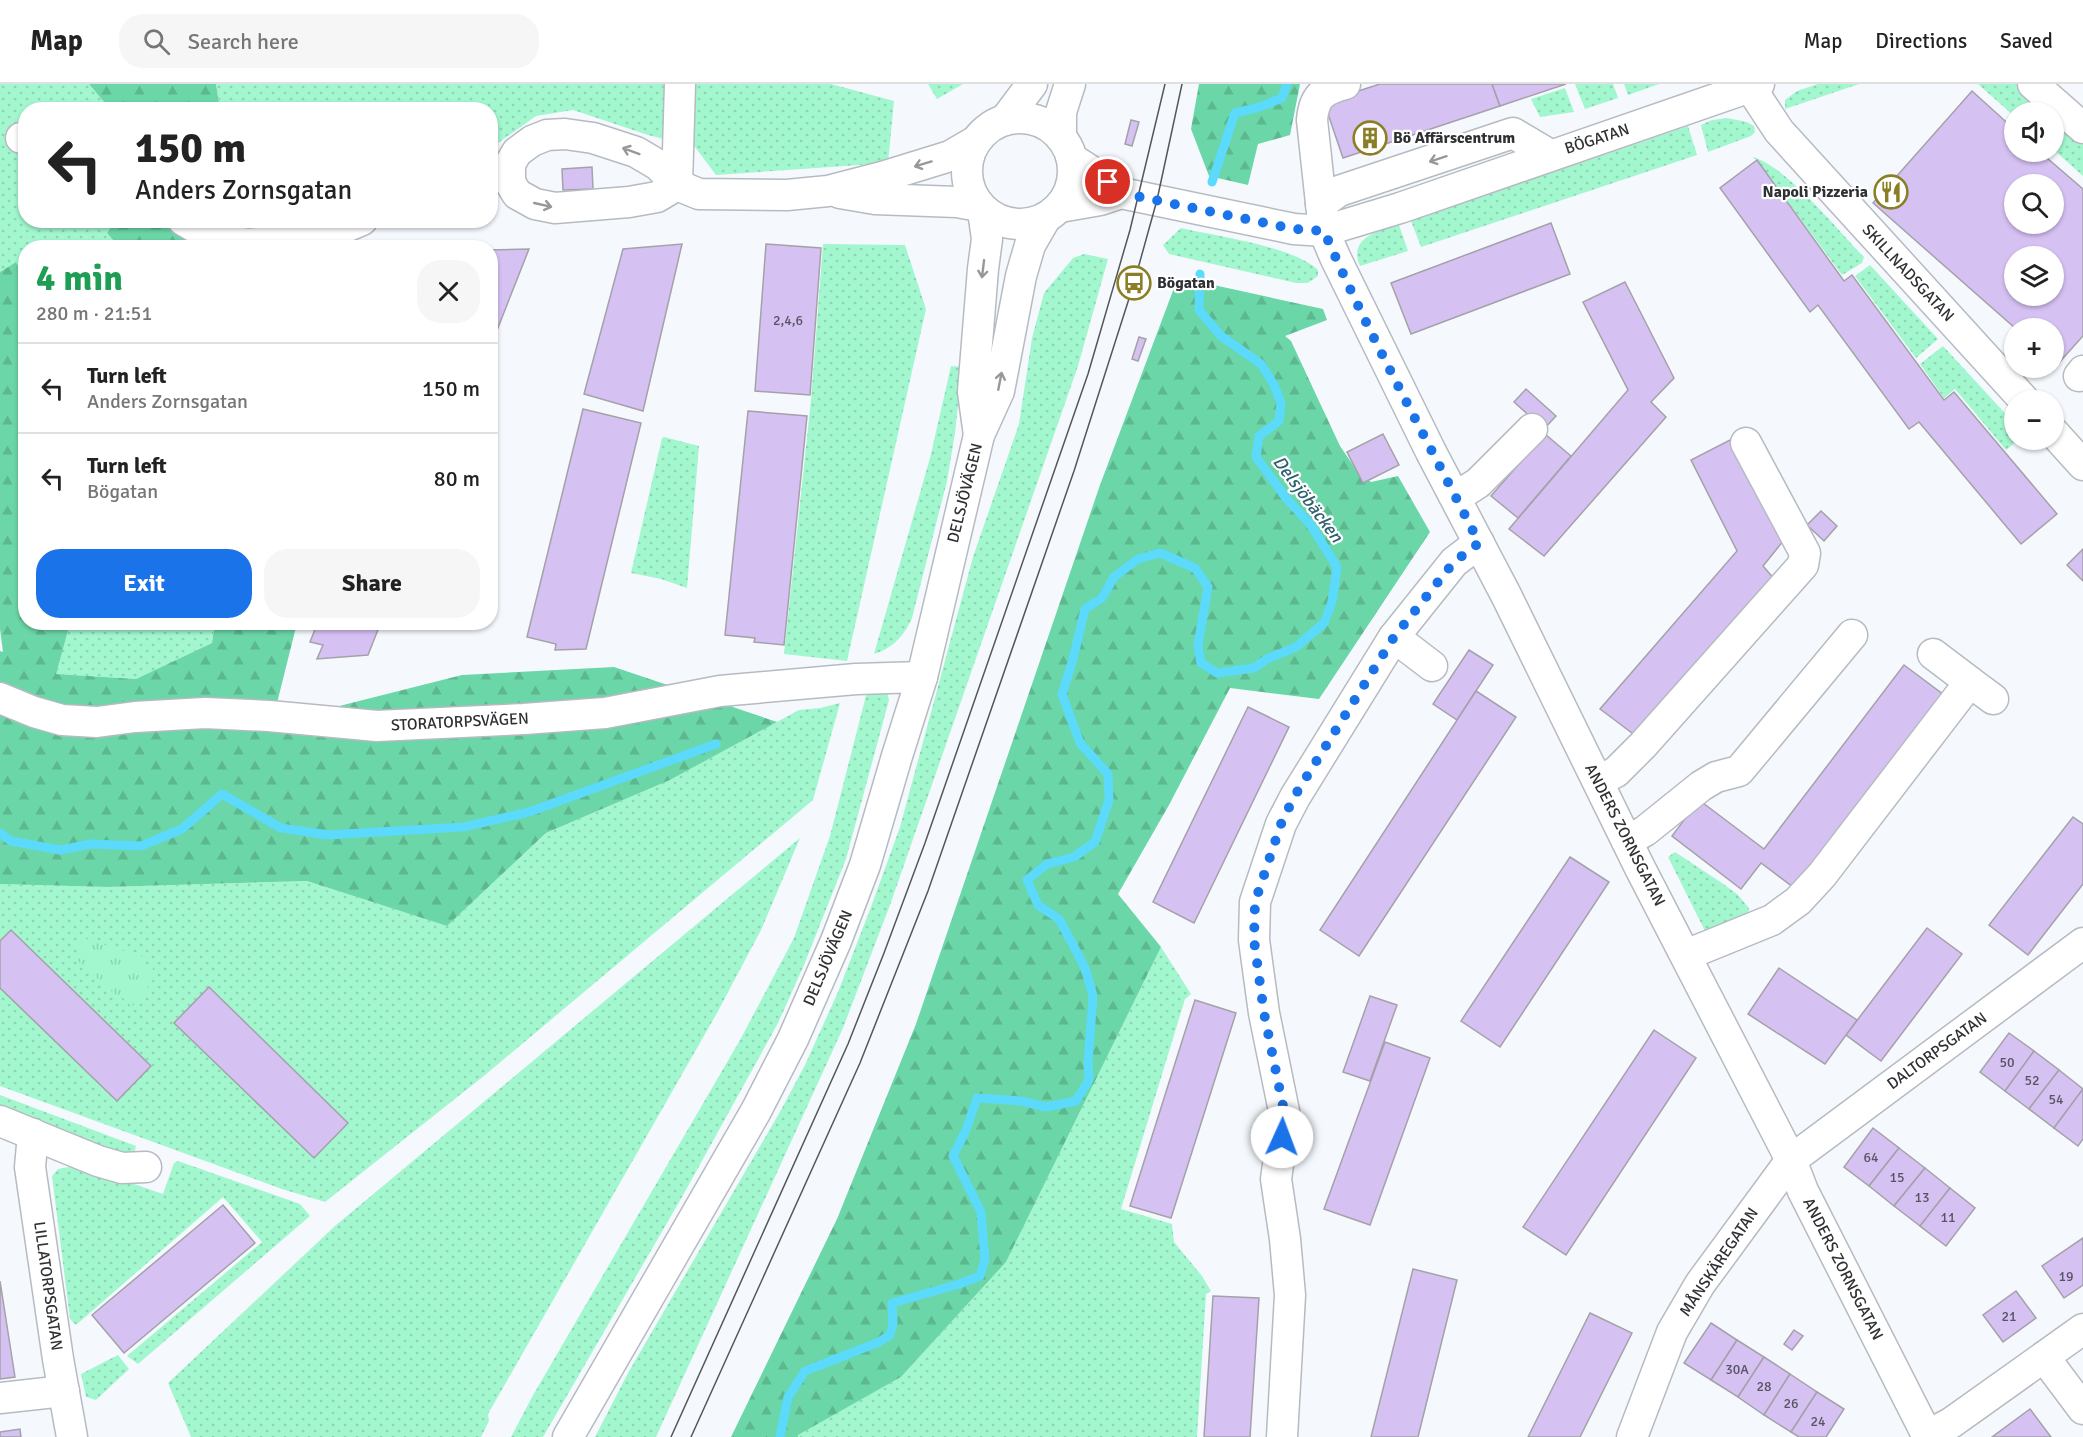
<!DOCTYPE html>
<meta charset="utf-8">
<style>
body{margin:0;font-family:Signika,sans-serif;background:#f6f6f6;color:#222;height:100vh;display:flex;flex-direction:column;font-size:22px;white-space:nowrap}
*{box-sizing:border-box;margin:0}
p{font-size:20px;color:#767676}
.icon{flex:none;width:33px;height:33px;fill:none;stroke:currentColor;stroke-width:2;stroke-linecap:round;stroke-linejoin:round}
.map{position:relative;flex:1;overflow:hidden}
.side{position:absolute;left:18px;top:156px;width:480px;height:390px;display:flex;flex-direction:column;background:#fff;border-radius:24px;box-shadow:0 2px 4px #0004}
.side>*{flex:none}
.top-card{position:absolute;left:18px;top:18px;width:480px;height:126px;border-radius:24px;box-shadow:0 2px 4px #0004;background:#fff;color:#222;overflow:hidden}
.controls{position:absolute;left:2004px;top:18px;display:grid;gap:12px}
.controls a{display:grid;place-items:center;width:60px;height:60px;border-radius:50%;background:#fff;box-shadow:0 2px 4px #0004;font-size:30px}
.pin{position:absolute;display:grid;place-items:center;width:51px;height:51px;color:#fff;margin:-26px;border:3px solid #fff;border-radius:50%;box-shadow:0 2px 6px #0007}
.me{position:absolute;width:66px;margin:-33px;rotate:2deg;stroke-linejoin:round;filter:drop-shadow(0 0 4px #0008)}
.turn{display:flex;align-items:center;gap:21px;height:126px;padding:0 18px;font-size:27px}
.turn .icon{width:78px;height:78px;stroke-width:2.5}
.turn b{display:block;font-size:42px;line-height:51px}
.round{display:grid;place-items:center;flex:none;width:63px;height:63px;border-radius:24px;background:#f6f6f6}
.summary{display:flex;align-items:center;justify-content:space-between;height:102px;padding:0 18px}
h1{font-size:36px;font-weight:700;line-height:45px;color:#1e9e55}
.button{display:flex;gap:12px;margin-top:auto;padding:12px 18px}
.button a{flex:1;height:69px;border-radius:24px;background:#1a73e8;color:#fff;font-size:24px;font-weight:700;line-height:69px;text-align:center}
.button a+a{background:#f6f6f6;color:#222}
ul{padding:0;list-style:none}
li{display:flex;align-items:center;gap:18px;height:90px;padding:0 18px;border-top:2px solid #e0e0e0}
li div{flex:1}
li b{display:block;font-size:22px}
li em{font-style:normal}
header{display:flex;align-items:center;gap:36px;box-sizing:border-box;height:84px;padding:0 30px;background:#fff;border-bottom:2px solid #e0e0e0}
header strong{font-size:28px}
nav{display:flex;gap:33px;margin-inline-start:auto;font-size:21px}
.search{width:420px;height:54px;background:#f6f6f6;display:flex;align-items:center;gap:15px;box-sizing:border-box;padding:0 21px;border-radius:24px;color:#767676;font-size:22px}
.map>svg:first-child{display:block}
.grass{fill:url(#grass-dots)}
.forest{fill:url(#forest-firs)}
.park{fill:url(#park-tufts)}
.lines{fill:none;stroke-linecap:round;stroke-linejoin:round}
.stream{stroke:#5bdafc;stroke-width:9}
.building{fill:#d6c1f3;stroke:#a4a1a8;stroke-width:1.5;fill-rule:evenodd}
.minor-casing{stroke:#b6bbc1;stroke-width:33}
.minor{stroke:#fff;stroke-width:30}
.tram{stroke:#54575a;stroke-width:1.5}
.oneway{stroke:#969899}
.route{stroke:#1a73e8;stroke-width:10;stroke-dasharray:0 18}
.labels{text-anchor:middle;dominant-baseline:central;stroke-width:4.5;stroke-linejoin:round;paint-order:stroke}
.number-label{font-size:14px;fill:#585463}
.poi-label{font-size:16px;font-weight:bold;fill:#2e3033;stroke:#fff;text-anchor:start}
.street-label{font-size:16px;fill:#2e3033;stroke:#fff}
.water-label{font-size:18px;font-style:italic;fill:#2b606e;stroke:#fff}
</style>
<header>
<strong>Map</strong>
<div class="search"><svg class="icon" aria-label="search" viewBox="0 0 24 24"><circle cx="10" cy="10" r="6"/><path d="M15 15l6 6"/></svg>Search here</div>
<nav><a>Map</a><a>Directions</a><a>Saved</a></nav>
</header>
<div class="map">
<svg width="2083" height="1353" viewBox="0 0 2083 1353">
<defs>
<pattern id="grass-dots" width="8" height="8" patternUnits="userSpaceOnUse" patternTransform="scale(1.5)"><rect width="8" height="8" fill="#a2f7cf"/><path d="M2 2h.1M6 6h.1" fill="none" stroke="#8cd4b2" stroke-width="1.8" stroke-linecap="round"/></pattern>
<pattern id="forest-firs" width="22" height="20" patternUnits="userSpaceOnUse" patternTransform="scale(1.5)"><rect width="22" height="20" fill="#6bd6a7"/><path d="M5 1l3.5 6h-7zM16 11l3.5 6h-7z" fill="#5db890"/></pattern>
<pattern id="park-tufts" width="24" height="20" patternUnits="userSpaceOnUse" patternTransform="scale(1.5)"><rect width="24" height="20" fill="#a2f7cf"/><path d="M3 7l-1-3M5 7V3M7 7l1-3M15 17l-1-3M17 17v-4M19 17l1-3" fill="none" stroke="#8cd4b2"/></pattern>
</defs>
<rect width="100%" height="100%" fill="#f5f9fe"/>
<g class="grass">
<path d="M0,0H89L110,25L26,26V136L115,137L107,149L119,163L26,164L25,198L16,178L0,188Z"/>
<path d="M216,0H831L894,17L888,79L716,91L695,63L648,51L573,26L536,32L491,64L490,26L220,25Z"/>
<path d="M928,0H963L937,15Z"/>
<path d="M1575,0H1613L1618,14L1585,25Z"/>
<path d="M1624,0H1659L1628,11Z"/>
<path d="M1818,0H1859L1785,25V16L1797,7Z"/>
<path d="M1978,0H2016L2048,28H2014V32Z"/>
<path d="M1565,4L1574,28L1540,33L1531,15Z"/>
<path d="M1727,34L1747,38L1754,42L1755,48L1751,52L1708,68L1701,41L1712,36Z"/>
<path d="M2054,34L2083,60V92L2054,66Z"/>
<path d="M1688,42L1697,71L1421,163L1411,137Z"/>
<path d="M1752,73C1783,79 1838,146 1861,170L1864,173L1862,179L1842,191L1757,76Z"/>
<path d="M1396,141H1399L1408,167L1360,182C1348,155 1377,147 1396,141Z"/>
<path d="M1181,144C1216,152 1295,163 1318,186V192L1308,199H1296L1169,170L1163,161Z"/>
<path d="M823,160L905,161L926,225L847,577L784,570L811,316Z"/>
<path d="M1084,170L1108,175L1078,282L890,821L843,944L656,1353H595L628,1289L781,1026L805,981L838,908L871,823L900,743L973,473L1019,340L1032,254L1044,209L1073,174Z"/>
<path d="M1870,181L1938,255L1916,274L1855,192Z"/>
<path d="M1943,262L2014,339V356H2018L2006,366L1955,305L1944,314L1920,280Z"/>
<path d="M951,282L962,283L955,349L947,397L912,534C904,552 893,564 874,570L930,374Z"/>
<path d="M664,353L699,362L687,504L661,495L631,489L662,354Z"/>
<path d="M70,539H215L212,559L136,595L55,590Z"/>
<path d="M869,600L887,607L889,616L846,775L804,881L778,939L682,1113L543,1353H511L532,1313L740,956L794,854L830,752Z"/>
<path d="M840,619L813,716L485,991L325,1118L282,1105L0,1002V800L107,803L307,797L447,842L546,749L670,696L799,626L820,624Z"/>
<path d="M800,754L761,846L717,929L488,1330L489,1337L481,1353H191L168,1299L335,1142Z"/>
<path d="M1675,768L1722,799L1738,811L1749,824L1748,831L1707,851L1668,773Z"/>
<path d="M1161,863L1191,910L1185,915L1121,1125L1172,1140L1174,1158L1202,1192L1211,1207L1206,1210L1197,1353H798L797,1351L901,1293L1006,1178Z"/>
<path d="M0,1011L136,1062L134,1070L129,1075L0,1022Z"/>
<path d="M178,1077L300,1120L310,1132L138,1280L127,1272L262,1158L223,1113L76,1241L70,1235L52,1092L58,1085L79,1081L163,1110L174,1079Z"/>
<path d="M118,1271L129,1285L96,1316L86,1313L81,1290Z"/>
</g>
<g class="forest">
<path d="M89,0H216L220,25H110Z"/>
<path d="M1199,0H1300L1290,51L1258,60L1248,101L1209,92L1191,45Z"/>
<path d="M115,137H251L254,144L264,137H329L334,163H119L107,149Z"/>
<path d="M16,178L26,198V538L70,539L56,590L136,595L212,559L215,539H297L272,639L462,591L614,583L777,638L670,696L546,749L447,842L307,797L107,803L0,800V567L3,568L0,545V188Z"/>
<path d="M1209,200L1323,225L1327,236L1285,252L1291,257L1340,362L1355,384L1371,398L1398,392L1430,448L1319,615L1230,604L1169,721L1118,810L1161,863L1006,1178L901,1293L798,1351V1353H731L837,1135L916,940L1100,401L1174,204Z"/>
</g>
<path class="park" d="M81,853L143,873L140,878L143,880L152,881L153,886L148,892L153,896L132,923L121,912L119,914L77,876Z"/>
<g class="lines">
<g class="stream">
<path d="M1212,98L1235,29L1260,23L1282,14L1287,0"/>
<path d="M0,749L11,757L60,766L91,760L141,762L182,745L222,710L281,744L328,751L463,743L529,728L716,660"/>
<path d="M780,1353L788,1313L805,1287L879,1258L890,1251L893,1239L892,1219L959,1200L980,1192L985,1175L981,1128L953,1072L966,1046L977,1014L1021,1017L1046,1023L1076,1017L1089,996L1088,978L1093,912L1085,884L1072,859L1059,835L1038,821L1027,796L1047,780L1074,773L1095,758L1109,716L1108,690L1080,659L1062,610L1072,579L1085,525L1102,514L1114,493L1138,475L1160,469L1195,484L1208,503L1198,561L1201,579L1217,589L1254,584L1267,575L1296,563L1324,539L1332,518L1337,483L1310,440L1286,414L1256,373L1259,352L1279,337L1281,319L1274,301L1261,280L1221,252L1199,226L1200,190"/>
</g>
</g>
<g class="building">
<path d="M1380,0H1492L1500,22L1343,74L1324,18Z"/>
<path d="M1492,0H1566L1500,22Z"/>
<path d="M1972,7L2014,45V68H2040L2083,105V252L2056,282L2054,279V244H2015L1873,119ZM2014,100H2054V140H2014ZM2014,172H2054V212H2014Z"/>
<path d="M1131,36L1139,38L1132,62L1125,60Z"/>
<path d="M1757,76L1844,197L1852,191L1944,316L1954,308L2057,430L2021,460L1919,338L1909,345L1818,221L1810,228L1720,104Z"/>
<path d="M592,83L593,105L563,106L562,85Z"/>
<path d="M1551,139L1570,190L1411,250L1391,199Z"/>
<path d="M682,160L643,327L584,310L623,165Z"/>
<path d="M766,160L821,164L810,311L755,307Z"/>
<path d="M529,165L490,264V166Z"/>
<path d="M1625,198L1674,294L1651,318L1666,333L1544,472L1509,445L1628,306L1583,218Z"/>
<path d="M1139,253L1146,255L1138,277L1132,275Z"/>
<path d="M1526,305L1556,332L1544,345L1514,318Z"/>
<path d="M583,325L641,339L586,565L555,566L556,560L527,553Z"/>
<path d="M748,327L807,332L784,561L754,558L755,554L725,551Z"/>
<path d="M1383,350L1399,381L1363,399L1347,368Z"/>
<path d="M1545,350L1571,372L1518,434L1491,412Z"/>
<path d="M1730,356L1784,456L1763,482L1776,497L1640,655L1600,625L1737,467L1691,376Z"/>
<path d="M1821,427L1837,442L1824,457L1807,441Z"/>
<path d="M2083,465V497L2067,481Z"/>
<path d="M318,538H381L368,571L317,575L323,561L310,558Z"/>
<path d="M1469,566L1493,581L1457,636L1433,620Z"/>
<path d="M1904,581L1944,611L1797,806L1761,779L1741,805L1672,752L1699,716L1764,765Z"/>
<path d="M1476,607L1516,633L1359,872L1320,846Z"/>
<path d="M1248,623L1289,643L1194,839L1153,818Z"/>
<path d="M2073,733L2083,740V800L2028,871L1989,841Z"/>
<path d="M1570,773L1609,798L1500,963L1461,937Z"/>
<path d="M1927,844L1962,870L1881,977L1846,951Z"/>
<path d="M11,846L151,982L117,1017L0,904V857Z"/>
<path d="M1779,884L1857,936L1825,980L1748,930Z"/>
<path d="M209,903L348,1039L314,1074L174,939Z"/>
<path d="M1370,912L1397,921L1370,997L1343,988Z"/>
<path d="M1195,916L1236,929L1171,1134L1130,1122Z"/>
<path d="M1654,946L1696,974L1566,1171L1523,1143Z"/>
<path d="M2009,949L2034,967L2005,1007L1980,988Z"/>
<path d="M1385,958L1430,974L1370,1141L1324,1125Z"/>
<path d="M2034,967L2059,986L2029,1025L2005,1007Z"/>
<path d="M2059,986L2083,1005L2054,1044L2029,1025Z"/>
<path d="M2083,1005V1055L2078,1062L2054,1044Z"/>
<path d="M1873,1044L1899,1064L1869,1102L1844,1083Z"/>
<path d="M1899,1064L1925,1084L1894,1122L1869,1102Z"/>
<path d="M1925,1084L1950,1104L1920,1142L1894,1122Z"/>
<path d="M1950,1104L1975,1124L1946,1162L1920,1142Z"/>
<path d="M223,1121L255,1159L124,1269L92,1231Z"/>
<path d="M2083,1154V1201L2064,1214L2042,1182Z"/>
<path d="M1413,1185L1457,1196L1418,1353H1371Z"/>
<path d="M0,1197L15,1293L0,1295Z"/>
<path d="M2016,1207L2036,1234L2003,1258L1983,1231Z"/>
<path d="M1213,1212L1259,1214L1250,1353H1204Z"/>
<path d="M1590,1229L1632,1249L1580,1353H1528Z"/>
<path d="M1711,1239L1737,1256L1711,1296L1684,1279Z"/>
<path d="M1794,1246L1803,1252L1792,1266L1784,1260Z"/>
<path d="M1737,1256L1764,1273L1738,1313L1711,1296Z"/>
<path d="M1764,1273L1790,1290L1764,1331L1738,1313Z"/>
<path d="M1790,1290L1817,1308L1791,1348L1764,1331Z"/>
<path d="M1817,1308L1844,1325L1826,1353H1799L1791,1348Z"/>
<path d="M2030,1325L2051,1353H1992Z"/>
<path d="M20,1345L21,1353H0V1348Z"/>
</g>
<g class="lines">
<g class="minor-casing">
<g id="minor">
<path d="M1345,0C1323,6 1314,12 1312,36L1324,147L1335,173L1431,368L1506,511L1640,784L1791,1076L1803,1107L1928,1353"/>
<path d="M2033,0L2083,44"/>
<path d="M1750,3L1779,47L2024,316"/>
<circle cx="1020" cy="87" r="53"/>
<path d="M1005,36L1032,0"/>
<path d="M1061,53V28L1070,0"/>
<path d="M21,54H26"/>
<path d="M1072,75L1108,98L1121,109"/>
<path d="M677,101L657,113L629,118L555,124L535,120L517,110L510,98V80L517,68L532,57L547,51L565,50L593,54L636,68L658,81L677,101L699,110L787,111L828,107L882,93L950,72L976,57"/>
<path d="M677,101L680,0"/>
<path d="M840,109L875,115L957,118L979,122"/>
<path d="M1321,120L1339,107L1513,49L1550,71"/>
<path d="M1060,123L1100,116L1121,109L1294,145L1324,147L1400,124L1759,0"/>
<path d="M183,136L205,149L246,160L289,156L334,148L362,136"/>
<path d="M2079,292L2083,287"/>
<path d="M2054,349L2083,381"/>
<path d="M979,351L973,308L983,185L987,155L983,127"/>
<path d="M1456,413L1478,399L1532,345"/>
<path d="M1394,553L1432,582"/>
<path d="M1970,598L1993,615"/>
<path d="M0,614L34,628L62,636L97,638L135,633L205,629L269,632L377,642L524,635L605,629L720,607L856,595L922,593"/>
<path d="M1598,697L1616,688L1643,661L1803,481L1805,469L1746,359"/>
<path d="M1627,757L1645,747L1701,702L1716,693L1739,687L1852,551"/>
<path d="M1686,871L1772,836L1798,817L1822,791L1970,598L1933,570"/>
<path d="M0,1037L98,1077L122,1084L146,1083"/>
<path d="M33,1050L30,1083L58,1275L72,1353"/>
<path d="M2044,1273L2083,1325"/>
<path d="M0,1314L64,1307"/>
<path d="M1928,1351L1951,1339L2083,1245"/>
<path d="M568,1353L756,1027L793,955L836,857L865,781L897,672L922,593L979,351L999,307L1021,192L1030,161L1045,135"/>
<path d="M1282,1353L1290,1211L1285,1155L1276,1095L1285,1032L1264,929L1254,856L1255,818L1281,740L1295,713L1394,553L1454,478L1479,459"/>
<path d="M1632,1353L1672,1248L1700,1200L1791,1076L2083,859"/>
</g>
</g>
<use href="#minor" class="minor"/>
<g class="tram">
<path d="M671,1353L848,960L884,869L925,759L1088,290L1130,146L1165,0"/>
<path d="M691,1353L860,979L928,807L1074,387L1134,199L1157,116L1182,0"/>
</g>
</g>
<defs><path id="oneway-shaft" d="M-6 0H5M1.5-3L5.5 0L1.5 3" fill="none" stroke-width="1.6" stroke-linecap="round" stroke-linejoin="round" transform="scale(1.5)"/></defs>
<g class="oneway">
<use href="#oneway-shaft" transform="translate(631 67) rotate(-160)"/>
<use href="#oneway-shaft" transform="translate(1438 75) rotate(162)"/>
<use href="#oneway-shaft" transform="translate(923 80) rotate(163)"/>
<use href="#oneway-shaft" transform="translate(543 121) rotate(13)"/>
<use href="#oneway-shaft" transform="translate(983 185) rotate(97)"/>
<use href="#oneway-shaft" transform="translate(1000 297) rotate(-79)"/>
</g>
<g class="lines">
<path class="route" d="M1108,98L1121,109L1294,145L1324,147C1370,254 1427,355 1479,459L1454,478L1394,553L1294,713L1281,740L1255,818L1254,856L1264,929L1285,1032L1282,1053"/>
</g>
<defs>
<g id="building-ring" transform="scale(1.725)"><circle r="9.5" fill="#fff" stroke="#8a7f26" stroke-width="1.5"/><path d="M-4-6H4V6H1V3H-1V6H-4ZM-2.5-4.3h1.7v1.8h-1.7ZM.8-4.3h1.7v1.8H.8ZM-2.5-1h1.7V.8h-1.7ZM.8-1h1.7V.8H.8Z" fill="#8a7f26"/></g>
<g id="restaurant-ring" transform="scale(1.725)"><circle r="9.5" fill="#fff" stroke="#8a7f26" stroke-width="1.5"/><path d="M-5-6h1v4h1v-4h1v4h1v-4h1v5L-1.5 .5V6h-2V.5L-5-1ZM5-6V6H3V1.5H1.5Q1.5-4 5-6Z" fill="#8a7f26"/></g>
<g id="bus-ring" transform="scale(1.725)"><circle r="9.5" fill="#fff" stroke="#8a7f26" stroke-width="1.5"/><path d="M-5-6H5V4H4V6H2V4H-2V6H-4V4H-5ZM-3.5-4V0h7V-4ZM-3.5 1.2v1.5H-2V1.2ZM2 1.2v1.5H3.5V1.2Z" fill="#8a7f26"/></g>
</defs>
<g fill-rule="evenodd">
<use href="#building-ring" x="1370" y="54"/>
<use href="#restaurant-ring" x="1891" y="108"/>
<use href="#bus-ring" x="1134" y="199"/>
</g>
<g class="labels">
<g class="number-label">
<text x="788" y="236">2,4,6</text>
<text x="2007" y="978">50</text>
<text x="2032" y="996">52</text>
<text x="2056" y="1015">54</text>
<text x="1871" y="1073">64</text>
<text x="1897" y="1093">15</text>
<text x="1922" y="1113">13</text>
<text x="1948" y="1133">11</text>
<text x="2066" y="1192">19</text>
<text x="2009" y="1232">21</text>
<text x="1737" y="1285">30A</text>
<text x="1764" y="1302">28</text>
<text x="1791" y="1319">26</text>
<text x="1818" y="1337">24</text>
</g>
<g class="poi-label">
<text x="1393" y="54">Bö Affärscentrum</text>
<text x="1868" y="108" text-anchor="end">Napoli Pizzeria</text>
<text x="1157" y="199">Bögatan</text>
</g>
<g class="street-label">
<text transform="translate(1597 55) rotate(-18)">BÖGATAN</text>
<text transform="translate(1908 189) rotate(47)">SKILLNADSGATAN</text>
<text transform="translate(965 409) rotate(-76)">DELSJÖVÄGEN</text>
<text transform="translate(460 638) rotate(-3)">STORATORPSVÄGEN</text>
<text transform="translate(1625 751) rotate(63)">ANDERS ZORNSGATAN</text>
<text transform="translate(828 874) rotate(-67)">DELSJÖVÄGEN</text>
<text transform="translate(1937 967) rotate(-36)">DALTORPSGATAN</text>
<text transform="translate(1719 1178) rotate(-56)">MÅNSKÄREGATAN</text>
<text transform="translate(1843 1185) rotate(63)">ANDERS ZORNSGATAN</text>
<text transform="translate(48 1202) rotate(82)">LILLATORPSGATAN</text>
</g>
<g class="water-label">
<text transform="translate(1308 415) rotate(53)">Delsjöbäcken</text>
</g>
</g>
</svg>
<div class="controls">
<a><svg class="icon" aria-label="sound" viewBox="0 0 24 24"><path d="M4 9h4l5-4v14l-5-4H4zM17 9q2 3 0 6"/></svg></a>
<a><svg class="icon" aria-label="search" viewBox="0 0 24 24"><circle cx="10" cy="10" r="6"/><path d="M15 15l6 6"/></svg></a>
<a><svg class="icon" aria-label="layers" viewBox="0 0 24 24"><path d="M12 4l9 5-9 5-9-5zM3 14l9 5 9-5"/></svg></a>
<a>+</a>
<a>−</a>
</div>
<div class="pin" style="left:1108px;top:98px;background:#d93025"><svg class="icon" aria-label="arrive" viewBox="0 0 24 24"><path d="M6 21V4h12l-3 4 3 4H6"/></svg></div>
<svg class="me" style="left:1282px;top:1053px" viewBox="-20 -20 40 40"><circle r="19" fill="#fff"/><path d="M0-13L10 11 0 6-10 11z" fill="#1a73e8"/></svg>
<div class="top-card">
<div class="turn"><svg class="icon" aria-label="left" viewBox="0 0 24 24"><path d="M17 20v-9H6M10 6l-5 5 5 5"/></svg><div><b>150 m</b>Anders Zornsgatan</div></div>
</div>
<section class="side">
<div class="summary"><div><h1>4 min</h1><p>280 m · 21:51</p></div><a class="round"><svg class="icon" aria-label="close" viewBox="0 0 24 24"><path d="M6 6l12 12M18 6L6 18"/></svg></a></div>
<ul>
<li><svg class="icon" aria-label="left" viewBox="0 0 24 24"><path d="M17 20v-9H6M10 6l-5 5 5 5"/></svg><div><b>Turn left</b><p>Anders Zornsgatan</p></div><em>150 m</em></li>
<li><svg class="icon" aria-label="left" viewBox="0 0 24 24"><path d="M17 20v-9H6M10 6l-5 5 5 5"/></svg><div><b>Turn left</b><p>Bögatan</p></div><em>80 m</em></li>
</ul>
<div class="button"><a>Exit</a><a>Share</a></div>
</section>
</div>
